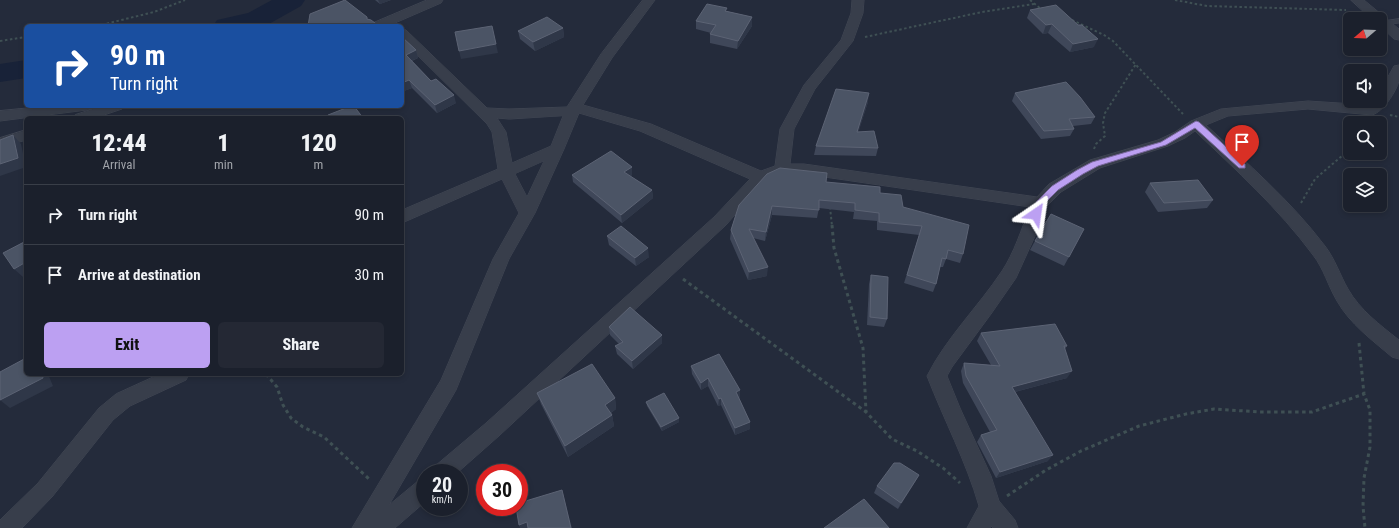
<!DOCTYPE html>
<style>
body{margin:0;font-family:"Roboto Condensed",sans-serif;background:#242834;color:#f1f3f6;height:100vh;display:flex;flex-direction:column;font-size:15px;white-space:nowrap}
*{box-sizing:border-box;margin:0}
p{font-size:13px;color:#a0a3a9}
.icon{flex:none;width:22px;height:22px;fill:none;stroke:currentColor;stroke-width:2;stroke-linecap:round;stroke-linejoin:round}
.map{position:relative;flex:1;overflow:hidden}
.panel{position:absolute;left:24px;top:116px;width:380px;height:260px;display:flex;flex-direction:column;background:#1b202c;border-radius:6px;box-shadow:0 2px 6px #0003,0 0 0 1px #393e48}
.panel>*{flex:none}
.top-card{position:absolute;left:24px;top:24px;width:380px;height:84px;border-radius:6px;box-shadow:0 2px 6px #0003,0 0 0 1px #393e48;background:#1a4fa0;color:#fff;overflow:hidden}
.needle{width:26px;rotate:251deg}
.fabs{position:absolute;left:1343px;top:12px;display:grid;gap:8px}
.fabs a{display:grid;place-items:center;width:44px;height:44px;border-radius:6px;background:#1b202c;box-shadow:0 2px 6px #0003,0 0 0 1px #393e48;font-size:20px}
.speed{position:absolute;left:416px;top:464px;display:flex;gap:8px;font-size:20px;font-weight:700;text-align:center}
.speed>*{display:grid;place-content:center;width:52px;height:52px;border-radius:50%;background:#1b202c;box-shadow:0 2px 6px #0003,0 0 0 1px #393e48;line-height:1}
.speed small{font-size:10px;font-weight:400}
.speed .limit{border:6px solid #d22;background:#fff;color:#111}
.pin{position:absolute;display:grid;place-items:center;width:34px;height:34px;color:#fff;margin:-41px -17px;border-radius:50% 50% 50% 0;rotate:-45deg;box-shadow:0 0 4px #0007}
.pin .icon{rotate:45deg}
.me{position:absolute;width:44px;margin:-22px;rotate:32deg;stroke-linejoin:round;filter:drop-shadow(0 0 3px #0008)}
.turn{display:flex;align-items:center;gap:14px;height:84px;padding:0 20px;font-size:18px}
.turn .icon{width:52px;height:52px;stroke-width:2.5}
.turn b{display:block;font-size:28px;line-height:34px}
.eta{display:flex;justify-content:space-evenly;align-items:center;height:68px;text-align:center}
.eta b{font-size:24px;font-weight:800;line-height:28px}
.action{display:flex;gap:8px;margin-top:auto;padding:8px 20px}
.action a{flex:1;height:46px;border-radius:6px;background:#bca0f2;color:#111;font-size:16px;font-weight:800;line-height:46px;text-align:center}
.action a+a{background:#242834;color:#f1f3f6}
ul{padding:0;list-style:none}
li{display:flex;align-items:center;gap:12px;height:60px;padding:0 20px;border-top:1px solid #393e48}
li div{flex:1}
li b{display:block;font-size:15px}
li em{font-style:normal}
.map>svg:first-child{display:block}
.lines{fill:none;stroke-linecap:round;stroke-linejoin:round}
.river{fill:#182238;fill-rule:evenodd}
.service-casing{stroke:#414754;stroke-width:1}
.minor-casing{stroke:#414754;stroke-width:1}
.path-far1{stroke:#3f5054;stroke-width:2;stroke-dasharray:2.5 2.5;stroke-linecap:butt}
.path{stroke:#3f5054;stroke-width:3;stroke-dasharray:3.5 3.5;stroke-linecap:butt}
.service{fill:#383e4b;fill-rule:evenodd}
.minor{fill:#383e4b;fill-rule:evenodd}
.wall{fill:#3f4759}
.shaded-wall{fill:#2f3748}
.building{fill:#4b5465;stroke:#5c6374}
.route{fill:#bca0f2;stroke:#7a689d}
</style>
<div class="map">
<svg width="1399" height="528" viewBox="0 0 1399 528">
<rect width="100%" height="100%" fill="#242b3b"/>
<g class="lines">
<g class="river">
<path d="M272,0H305L301,6L267,25L213,26L217,20L248,13Z"/>
<path d="M26,60V78L0,82V64Z"/>
</g>
<g class="service-casing">
<path id="service" d="M1399,19V23L1384,25L1381,23L1384,21Z"/>
</g>
<g class="minor-casing">
<g id="minor">
<path d="M427,0H443L441,3L388,26H371L373,23Z"/>
<path d="M643,0H655L612,58L583,105L651,124L761,171L775,166L780,129L804,85L841,40L851,13L852,0H864L863,13L853,41L815,89L794,129L790,164H804L1037,197L1049,184L1090,160L1158,140L1175,132L1191,121L1221,109L1308,101L1369,105L1374,101H1380V91L1394,66L1399,65C1399,70 1399,76 1399,81C1396,92 1383,112 1372,115L1308,109L1228,116L1206,125C1247,163 1291,201 1325,246C1335,259 1340,275 1348,289C1360,310 1380,325 1399,340V359L1392,357C1372,340 1350,324 1337,301C1328,286 1324,269 1313,255C1279,209 1236,170 1195,131L1185,138L1168,146L1100,168L1061,192L1047,206L1036,234L1016,278L991,314L952,367L947,376L960,408L991,476L999,501L1015,520L1018,528H993L991,526L990,528H967L979,506C966,461 944,420 927,376C946,338 978,307 1002,271C1014,253 1022,228 1030,207L804,174H783L765,181L726,225L500,435L457,473H432L435,466L486,423L714,217L750,179L640,131L579,113L564,149L535,213L509,259L456,390L389,505L418,481L425,478V502L395,528H352L441,380L493,259L519,213L502,179L402,223V210L498,169L492,132L487,124L402,40V29L406,30L487,108L509,109L567,107L601,54ZM563,116L551,146L512,163L506,132L497,118L509,119ZM544,161L527,197L515,174Z"/>
<path d="M1351,0H1364L1399,29V40L1394,39L1380,26V19H1372Z"/>
<path d="M48,106H94L92,109L87,110L0,121V111Z"/>
<path d="M102,106H124L122,109L95,118H73L75,115Z"/>
<path d="M26,130V140L0,148V138Z"/>
<path d="M160,374H189L186,380L130,406L113,420L52,497L22,528H0V520L38,483L99,408L116,394Z"/>
</g>
</g>
<g class="path-far1">
<path d="M1030,0L1041,9"/>
<path d="M1175,0L1207,6L1346,10"/>
<path d="M1072,20L1104,35L1113,41L1183,114"/>
<path d="M97,26L154,12L185,0"/>
<path d="M865,37L982,12L1034,4"/>
<path d="M0,41L26,37"/>
<path d="M1390,115L1399,117"/>
<path d="M1094,149L1096,144L1105,136L1103,123L1105,113L1136,64"/>
<path d="M1301,203L1315,179L1350,149"/>
<path d="M830,207L832,226"/>
</g>
<g class="path">
<path d="M832,225L834,248L863,348L866,412"/>
<path d="M683,279L866,412L892,439L917,451L943,468L960,483"/>
<path d="M1359,343L1364,394L1370,410V447L1364,478L1363,506L1365,528"/>
<path d="M266,374L277,387L283,405L291,418L303,427L324,437L369,479"/>
<path d="M1007,496L1046,470L1081,451L1139,426L1186,414L1214,409L1260,412H1312L1364,394"/>
</g>
<use href="#service" class="service"/>
<use href="#minor" class="minor"/>
</g>
<g class="wall">
<path d="M375,0H391L380,4Z"/>
<path d="M727,8L726,11L752,17V26L737,49L710,43V34L711,33L696,29V21Z"/>
<path d="M1030,10L1094,47L1070,52L1048,33L1043,34L1027,18Z"/>
<path d="M563,28L564,37L535,51L520,39L518,31Z"/>
<path d="M402,37L416,50L418,58L412,61L431,81L456,103L437,113L412,88L404,91L402,89Z"/>
<path d="M1015,93L1095,117L1091,124L1073,126L1074,129L1070,136L1041,139L1012,101Z"/>
<path d="M868,102L858,132L878,148L876,156L814,155L816,146Z"/>
<path d="M632,167V175L630,176L652,190L653,198L622,223L573,182L572,175Z"/>
<path d="M826,182L880,193L903,207L963,254L960,263L946,259L943,267H940L936,284L933,292L904,283L919,235L877,230V221L853,219L854,212L819,208L817,218L772,215L765,241L753,238L767,276L748,280L730,239L731,230L739,205Z"/>
<path d="M1150,183L1213,200L1207,208L1158,212L1145,192Z"/>
<path d="M1084,229L1064,266L1030,250L1035,241Z"/>
<path d="M607,236L649,257L636,266L609,245Z"/>
<path d="M871,275L887,319L884,327L867,325L869,284Z"/>
<path d="M609,327L662,335V343L633,369L617,354L615,346L619,344L610,335Z"/>
<path d="M981,333L1067,346L1065,349L1067,378L1015,392L1048,461L996,478L977,442L981,435L990,432L963,383L961,371L964,363L991,365L977,341Z"/>
<path d="M691,366L740,397L739,398L750,422V429L735,435L721,405L718,406L708,386L701,390L692,374Z"/>
<path d="M537,393L615,398L616,409L611,413L612,415L614,426L568,457L541,404Z"/>
<path d="M646,402L679,422L662,431L647,406Z"/>
<path d="M919,475L915,482L898,509L874,493L877,486Z"/>
</g>
<g class="shaded-wall">
<path d="M378,0H391L380,4Z"/>
<path d="M752,17V26L737,49L738,41Z"/>
<path d="M1052,24L1048,33L1043,34L1046,25Z"/>
<path d="M563,28L564,37L535,51L533,42Z"/>
<path d="M1098,39L1094,47L1070,52L1073,44Z"/>
<path d="M496,44L498,53L461,59L459,51Z"/>
<path d="M416,50L418,58L408,62L406,55Z"/>
<path d="M409,80L412,88L404,91L402,85V83Z"/>
<path d="M869,93L868,102L856,140L857,132Z"/>
<path d="M454,95L456,103L437,113L435,105Z"/>
<path d="M13,135L21,144L26,167L0,176V164Z"/>
<path d="M632,167V175L625,180L624,172Z"/>
<path d="M652,190L653,198L622,223L621,215Z"/>
<path d="M772,206V215L765,241L766,232Z"/>
<path d="M648,248L649,257L636,266L635,258Z"/>
<path d="M26,262V276L23,277L14,269Z"/>
<path d="M768,267L767,276L748,280L749,272Z"/>
<path d="M662,335V343L633,369L632,361Z"/>
<path d="M1072,371L1067,378L1007,394L1012,387Z"/>
<path d="M42,374H48L53,386L10,408L0,400Z"/>
<path d="M708,378V386L701,390V383Z"/>
<path d="M740,390V397L735,399L736,392Z"/>
<path d="M615,398L616,409L607,416L605,405Z"/>
<path d="M721,398V405L718,406L719,399Z"/>
<path d="M612,415L614,426L568,457L565,446Z"/>
<path d="M679,418V422L662,431L661,427Z"/>
<path d="M750,422V429L735,435V428Z"/>
<path d="M1053,455L1048,461L996,478L1000,472Z"/>
<path d="M919,475L915,482L898,509L901,503Z"/>
<path d="M562,490L564,497L572,528H571Z"/>
<path d="M527,522L529,528H520L519,525Z"/>
</g>
<g class="building">
<path d="M345,0L367,17V19L371,20L379,26H308L310,14Z"/>
<path d="M707,4L727,8L725,11L752,17L738,41L710,34L716,25L696,21Z"/>
<path d="M1056,5L1078,25H1082L1098,39L1073,44L1052,24L1046,25L1030,10Z"/>
<path d="M547,17L563,28L533,42L518,31Z"/>
<path d="M390,24L393,26H385Z"/>
<path d="M492,26L496,44L459,51L455,32Z"/>
<path d="M402,37L416,50L406,55L431,81L436,79L454,95L435,105L409,80L402,83Z"/>
<path d="M1066,82L1080,97L1095,117L1069,119L1074,129L1044,131L1015,93Z"/>
<path d="M836,89L869,93L857,132L874,131L878,148L816,146Z"/>
<path d="M351,106H354L363,118H330L328,115Z"/>
<path d="M13,135L18,158L0,164V140Z"/>
<path d="M611,151L632,167L624,172L652,190L621,215L572,175Z"/>
<path d="M780,168L827,173L826,182L880,187V193L901,195L903,207L969,225L963,254L948,250L946,259L942,258L936,284L907,275L922,226L879,222V213L855,210V203L819,200V210L772,206L766,232L749,229L768,267L749,272L731,230L739,205L767,174Z"/>
<path d="M1198,180L1213,200L1164,203L1150,183Z"/>
<path d="M1051,214L1084,229L1069,257L1035,241Z"/>
<path d="M621,226L648,248L635,258L607,236Z"/>
<path d="M26,241V262L14,269L3,253Z"/>
<path d="M871,275L888,277L887,319L870,317Z"/>
<path d="M630,307L662,335L632,361L615,346L623,342L609,327Z"/>
<path d="M1055,324L1067,346H1064L1072,371L1012,387L1053,455L1000,472L981,435L997,430L966,376L964,363L1000,366L981,333Z"/>
<path d="M719,354L740,390L736,392L750,422L735,428L721,398L719,399L708,378L701,383L691,366Z"/>
<path d="M26,358V374H42L43,378L0,400V372Z"/>
<path d="M592,364L615,398L605,405L612,415L565,446L537,393Z"/>
<path d="M664,393L679,418L661,427L646,402Z"/>
<path d="M894,463H900L919,475L901,503L877,486Z"/>
<path d="M562,490L571,528H528L527,522L519,525L516,507H519V503Z"/>
<path d="M864,499L889,528H824Z"/>
</g>
<path class="route" d="M1196,121L1199,122L1245,164V168H1239L1195,128L1166,145L1098,166L1083,174L1058,190L1043,205L1039,216H1033L1032,214L1037,201L1052,186L1077,170L1092,162L1161,142Z"/>
</svg>
<div class="fabs">
<a><svg class="needle" viewBox="-14 -14 28 28"><path d="M0-13l5 13h-10z" fill="#e53935"/><path d="M0 13l5-13h-10z" fill="#a0a3a9"/></svg></a>
<a><svg class="icon" aria-label="sound" viewBox="0 0 24 24"><path d="M4 9h4l5-4v14l-5-4H4zM17 9q2 3 0 6"/></svg></a>
<a><svg class="icon" aria-label="search" viewBox="0 0 24 24"><circle cx="10" cy="10" r="6"/><path d="M15 15l6 6"/></svg></a>
<a><svg class="icon" aria-label="layers" viewBox="0 0 24 24"><path d="M12 4l9 5-9 5-9-5zM3 14l9 5 9-5"/></svg></a>
</div>
<div class="speed"><div>20<small>km/h</small></div><div class="limit">30</div></div>
<div class="pin" style="left:1242px;top:166px;background:#d93025"><svg class="icon" aria-label="arrive" viewBox="0 0 24 24"><path d="M6 21V4h12l-3 4 3 4H6"/></svg></div>
<svg class="me" style="left:1036px;top:214px" viewBox="-20 -20 40 40"><path d="M0-17L14 15 0 8-14 15z" fill="#bca0f2" stroke="#fff" stroke-width="4"/></svg>
<div class="top-card">
<div class="turn"><svg class="icon" aria-label="right" viewBox="0 0 24 24"><path d="M7 20v-9h11M14 6l5 5-5 5"/></svg><div><b>90 m</b>Turn right</div></div>
</div>
<section class="panel">
<div class="eta">
<div><b>12:44</b><p>Arrival</p></div>
<div><b>1</b><p>min</p></div>
<div><b>120</b><p>m</p></div>
</div>
<ul>
<li><svg class="icon" aria-label="right" viewBox="0 0 24 24"><path d="M7 20v-9h11M14 6l5 5-5 5"/></svg><div><b>Turn right</b></div><em>90 m</em></li>
<li><svg class="icon" aria-label="arrive" viewBox="0 0 24 24"><path d="M6 21V4h12l-3 4 3 4H6"/></svg><div><b>Arrive at destination</b></div><em>30 m</em></li>
</ul>
<div class="action"><a>Exit</a><a>Share</a></div>
</section>
</div>
